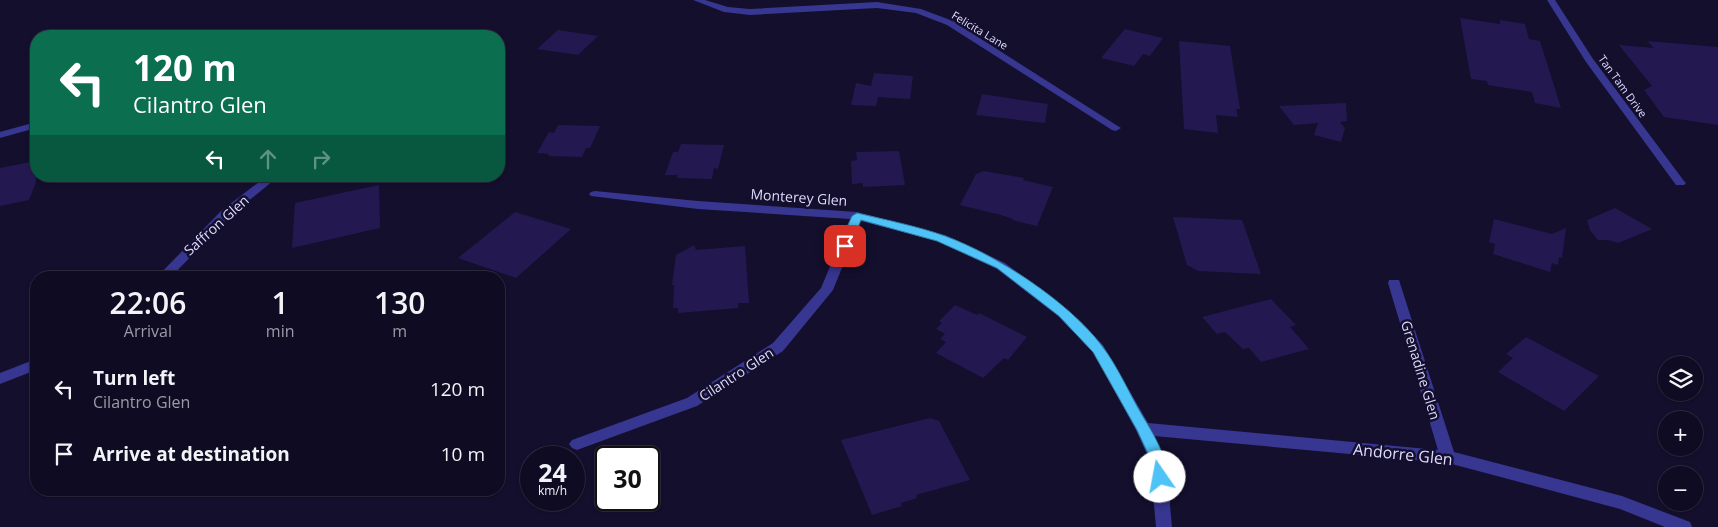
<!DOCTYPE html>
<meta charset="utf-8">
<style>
body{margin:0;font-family:"Open Sans",sans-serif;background:#17142a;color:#f1f3f6;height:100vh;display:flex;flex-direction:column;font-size:19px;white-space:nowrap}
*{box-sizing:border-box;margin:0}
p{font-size:16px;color:#9b9ba5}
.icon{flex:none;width:28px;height:28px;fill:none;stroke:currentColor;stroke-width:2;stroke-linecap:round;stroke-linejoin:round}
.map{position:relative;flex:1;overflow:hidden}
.side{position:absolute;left:30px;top:271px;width:475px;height:225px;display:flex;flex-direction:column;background:#0e0b22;border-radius:20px;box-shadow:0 1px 4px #0004,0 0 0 1px #2e2b40}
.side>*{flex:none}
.top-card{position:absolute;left:30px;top:30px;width:475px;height:152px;border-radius:20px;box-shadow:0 1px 4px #0004,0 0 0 1px #2e2b40;background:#0b6e4f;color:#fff;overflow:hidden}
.buttons{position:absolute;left:1658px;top:356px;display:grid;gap:10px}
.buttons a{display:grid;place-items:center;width:45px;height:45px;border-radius:50%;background:#0e0b22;box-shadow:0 1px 4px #0004,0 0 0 1px #2e2b40;font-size:25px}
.speed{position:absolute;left:520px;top:446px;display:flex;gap:10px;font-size:25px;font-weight:700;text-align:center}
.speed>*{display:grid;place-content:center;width:65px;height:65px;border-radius:50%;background:#0e0b22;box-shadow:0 1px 4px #0004,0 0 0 1px #2e2b40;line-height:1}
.speed small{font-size:12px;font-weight:400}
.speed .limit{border:2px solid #111;border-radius:8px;background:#fff;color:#111}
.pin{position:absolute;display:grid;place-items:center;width:42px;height:42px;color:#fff;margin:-21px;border-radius:10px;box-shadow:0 2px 8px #0006}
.me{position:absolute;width:55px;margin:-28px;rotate:348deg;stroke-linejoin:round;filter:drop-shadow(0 0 4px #0008)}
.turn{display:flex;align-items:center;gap:18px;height:105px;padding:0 20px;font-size:22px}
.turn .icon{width:65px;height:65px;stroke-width:2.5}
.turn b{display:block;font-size:35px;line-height:42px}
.lanes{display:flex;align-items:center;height:48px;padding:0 20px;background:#0003;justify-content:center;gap:25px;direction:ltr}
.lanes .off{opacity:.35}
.eta{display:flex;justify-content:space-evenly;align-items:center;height:85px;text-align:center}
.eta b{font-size:30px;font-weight:600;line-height:35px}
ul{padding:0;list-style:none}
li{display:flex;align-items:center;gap:15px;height:65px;padding:0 20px}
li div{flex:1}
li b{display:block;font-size:19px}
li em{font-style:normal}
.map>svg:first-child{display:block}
.building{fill:#231950}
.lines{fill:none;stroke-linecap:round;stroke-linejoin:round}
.minor{fill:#373690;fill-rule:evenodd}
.route{fill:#4fc3f7;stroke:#337fa1}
.labels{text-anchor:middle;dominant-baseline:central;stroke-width:5;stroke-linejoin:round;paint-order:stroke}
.far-street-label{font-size:11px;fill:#dedbff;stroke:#130f2d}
.street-label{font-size:14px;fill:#dedbff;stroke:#130f2d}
.near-street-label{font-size:16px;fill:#dedbff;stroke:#130f2d}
</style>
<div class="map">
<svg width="1718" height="527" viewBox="0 0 1718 527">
<rect width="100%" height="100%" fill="#130f2d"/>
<g class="building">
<path d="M1460,18L1500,24V20L1525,24L1529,39L1540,41L1561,108L1535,103L1532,92L1488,85L1487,81L1471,79Z"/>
<path d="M1125,29L1137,32L1163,38L1150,56L1143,54L1134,66L1101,58Z"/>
<path d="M558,30L598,36L578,55L537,49Z"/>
<path d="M1179,41L1230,46L1240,109H1236L1238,117L1216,115L1218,133L1184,129Z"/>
<path d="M1647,41L1718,47V125L1664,117L1644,90L1652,86L1619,45L1654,48Z"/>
<path d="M874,73L913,76L910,99L878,97L876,106L851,105L856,83L871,86Z"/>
<path d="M982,94L1048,104L1045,123L976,115Z"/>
<path d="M1346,103L1347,121L1340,122L1345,128L1341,142L1314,135L1318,123L1294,125L1279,106Z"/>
<path d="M558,125L600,126L590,148H586L582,157L548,156L549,154L537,153L549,132L554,133Z"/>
<path d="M681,144L724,145L718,169L714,168L712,179L677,178L678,175H665L673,152H678Z"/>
<path d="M899,151L905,185L863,187V183L852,184L851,161L857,160L856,152Z"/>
<path d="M36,161V182L29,200L0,206V168Z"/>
<path d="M984,171L1024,178L1023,180L1053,187L1037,226L1012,220L1013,219L1001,215L960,205L976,174Z"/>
<path d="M379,185L380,228L292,248L295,203Z"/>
<path d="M1615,208L1652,229L1618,243L1608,240H1598L1590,230L1587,220Z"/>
<path d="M515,212L571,229L516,278L458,258Z"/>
<path d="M1173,217L1242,220L1261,274L1198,271L1187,265Z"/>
<path d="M1494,219L1552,234L1566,228L1562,258L1559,257L1558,265L1552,263L1550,272L1493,254L1495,244L1489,242Z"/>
<path d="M694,245L696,250L745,246L749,303H738V308L678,313V308H673L674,285H672L676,255Z"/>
<path d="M1271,299L1296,325L1290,327L1309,349L1261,362L1249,348L1243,349L1225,332L1217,334L1202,317Z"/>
<path d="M955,305L977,315L979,313L1027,337L1008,360L1004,358L983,378L936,353L946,342L940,339L945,334L936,329L942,323L939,321Z"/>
<path d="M1526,337L1599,376L1564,411L1498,372L1513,358L1506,354Z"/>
<path d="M930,418L939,421L970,480L916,495L917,498L901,503L902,506L872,515L841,440Z"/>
</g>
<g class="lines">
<g class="minor">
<path d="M693,0H705L728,7L750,9L877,2L921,9L953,21L1121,128L1116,131L1112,130L947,25L916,13L877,8L750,15L724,12Z"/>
<path d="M1547,0H1555L1593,59L1684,181L1686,183L1684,185H1676L1586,62Z"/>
<path d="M36,122V128L0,138V132Z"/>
<path d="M267,176H279L230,216L170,278H156L222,210Z"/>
<path d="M595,191L698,201L857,212L945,235L1005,263L1068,310L1103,345L1148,423L1438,450L1388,283L1389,280H1399L1454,452L1622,496L1690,522L1692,527H1665L1620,509L1448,463L1154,436L1166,461L1172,527H1156L1150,461L1136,430L1093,352L1058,316L997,269L937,241L861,221L833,290L783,351L697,406L577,450L572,448L569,444L572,440L687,398L773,343L821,288L850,219L698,209L591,196L589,194L591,192Z"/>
<path d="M36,359V370L0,384V373Z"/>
</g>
</g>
<path class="route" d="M857,213C886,220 917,226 945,236C997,255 1069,302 1102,346C1118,367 1129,393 1142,415C1151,430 1173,465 1165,481L1160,483L1155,481L1151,460L1137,430L1093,352L1059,316L997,268L937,241L861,220L849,248H841L839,246L852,216Z"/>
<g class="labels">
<g class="far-street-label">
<text transform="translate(980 30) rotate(31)">Felicita Lane</text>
<text transform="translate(1623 86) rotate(54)">Tan Tam Drive</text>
</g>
<g class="street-label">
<text transform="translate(799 197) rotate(4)">Monterey Glen</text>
<text transform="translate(216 225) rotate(-42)">Saffron Glen</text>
<text transform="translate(1421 370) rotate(73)">Grenadine Glen</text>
<text transform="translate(736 374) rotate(-33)">Cilantro Glen</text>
</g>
<g class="near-street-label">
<text transform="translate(1403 454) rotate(6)">Andorre Glen</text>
</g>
</g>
</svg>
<div class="buttons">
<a><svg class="icon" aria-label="layers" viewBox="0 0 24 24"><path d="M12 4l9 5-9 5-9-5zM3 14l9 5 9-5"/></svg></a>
<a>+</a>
<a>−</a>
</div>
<div class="speed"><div>24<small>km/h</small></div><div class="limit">30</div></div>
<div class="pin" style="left:845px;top:246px;background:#d93025"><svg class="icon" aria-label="arrive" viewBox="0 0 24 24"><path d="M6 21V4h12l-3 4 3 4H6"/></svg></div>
<svg class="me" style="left:1160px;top:477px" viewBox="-20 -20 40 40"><circle r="19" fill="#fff"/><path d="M0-13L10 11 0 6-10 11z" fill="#4fc3f7"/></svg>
<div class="top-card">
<div class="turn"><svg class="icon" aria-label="left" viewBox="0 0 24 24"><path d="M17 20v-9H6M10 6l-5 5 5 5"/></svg><div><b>120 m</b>Cilantro Glen</div></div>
<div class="lanes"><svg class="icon" aria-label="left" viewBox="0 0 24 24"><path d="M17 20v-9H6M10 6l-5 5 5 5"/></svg><svg class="icon off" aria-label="ahead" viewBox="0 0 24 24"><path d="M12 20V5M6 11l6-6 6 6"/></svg><svg class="icon off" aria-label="right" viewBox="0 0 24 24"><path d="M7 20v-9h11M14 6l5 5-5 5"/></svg></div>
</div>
<section class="side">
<div class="eta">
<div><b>22:06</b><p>Arrival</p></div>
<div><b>1</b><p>min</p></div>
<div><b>130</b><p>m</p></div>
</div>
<ul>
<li><svg class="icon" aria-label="left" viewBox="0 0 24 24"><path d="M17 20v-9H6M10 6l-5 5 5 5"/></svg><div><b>Turn left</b><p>Cilantro Glen</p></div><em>120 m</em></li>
<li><svg class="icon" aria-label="arrive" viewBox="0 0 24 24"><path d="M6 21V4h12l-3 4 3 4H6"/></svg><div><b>Arrive at destination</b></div><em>10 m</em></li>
</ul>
</section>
</div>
